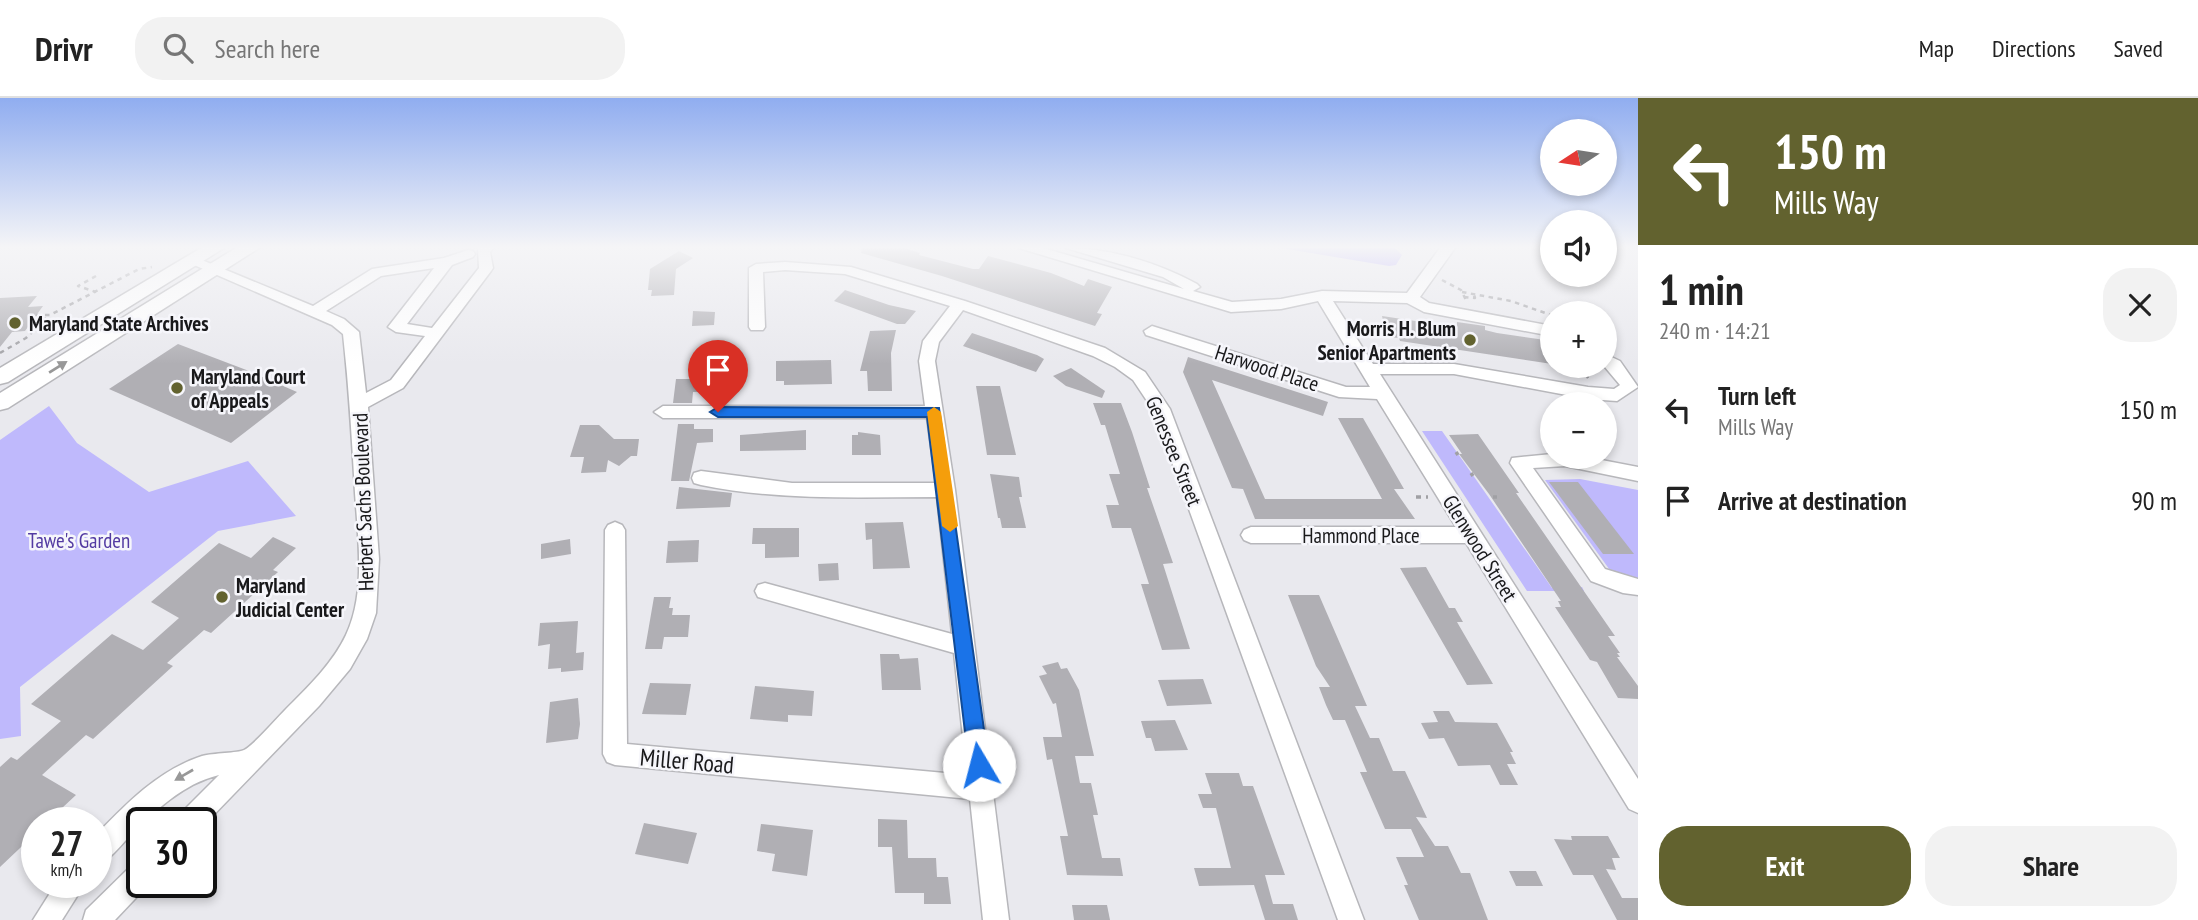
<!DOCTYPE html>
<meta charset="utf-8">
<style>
body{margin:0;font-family:"PT Sans Narrow",sans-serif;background:#f2f2f2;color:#222;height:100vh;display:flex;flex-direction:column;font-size:26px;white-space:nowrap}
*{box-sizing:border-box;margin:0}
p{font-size:23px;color:#767676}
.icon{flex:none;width:38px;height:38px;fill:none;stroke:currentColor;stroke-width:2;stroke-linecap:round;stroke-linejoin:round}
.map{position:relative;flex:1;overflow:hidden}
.drawer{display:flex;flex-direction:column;background:#fff;width:560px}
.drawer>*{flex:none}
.banner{background:#62622f;color:#fff;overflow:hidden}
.needle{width:46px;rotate:258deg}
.tools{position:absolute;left:1540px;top:21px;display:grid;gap:14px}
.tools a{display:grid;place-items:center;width:77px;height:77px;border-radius:50%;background:#fff;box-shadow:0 4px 10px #0003;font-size:35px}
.speed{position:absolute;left:21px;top:709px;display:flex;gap:14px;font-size:35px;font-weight:700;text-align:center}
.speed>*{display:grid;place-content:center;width:91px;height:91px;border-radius:50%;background:#fff;box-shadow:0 4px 10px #0003;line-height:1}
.speed small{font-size:18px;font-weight:400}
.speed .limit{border:4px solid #111;border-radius:10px;background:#fff;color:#111}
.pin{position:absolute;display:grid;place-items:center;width:60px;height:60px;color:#fff;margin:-72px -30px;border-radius:50% 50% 50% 0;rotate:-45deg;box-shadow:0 0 7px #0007}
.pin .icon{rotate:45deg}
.me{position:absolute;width:77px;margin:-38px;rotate:352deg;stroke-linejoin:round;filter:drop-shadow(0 0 5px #0008)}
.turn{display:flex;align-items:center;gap:24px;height:147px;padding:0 21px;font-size:32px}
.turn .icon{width:91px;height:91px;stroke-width:2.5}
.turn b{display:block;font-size:49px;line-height:60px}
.round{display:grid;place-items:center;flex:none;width:74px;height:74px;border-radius:28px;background:#f2f2f2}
.head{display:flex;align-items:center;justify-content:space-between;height:119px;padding:0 21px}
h1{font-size:42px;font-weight:800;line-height:52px}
.action{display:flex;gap:14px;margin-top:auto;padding:14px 21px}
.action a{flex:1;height:80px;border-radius:28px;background:#62622f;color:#fff;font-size:28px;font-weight:800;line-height:80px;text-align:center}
.action a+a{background:#f2f2f2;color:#222}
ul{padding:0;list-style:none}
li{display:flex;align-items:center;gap:21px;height:91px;padding:0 21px}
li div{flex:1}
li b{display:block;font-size:26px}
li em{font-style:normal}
header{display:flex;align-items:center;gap:42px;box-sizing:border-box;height:98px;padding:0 35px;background:#fff;border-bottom:2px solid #e0e0e0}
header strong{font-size:33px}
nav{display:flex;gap:38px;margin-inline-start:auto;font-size:24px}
.search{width:490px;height:63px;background:#f2f2f2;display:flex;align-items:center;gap:18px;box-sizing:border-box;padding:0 24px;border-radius:28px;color:#767676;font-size:26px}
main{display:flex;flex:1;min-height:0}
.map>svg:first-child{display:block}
.green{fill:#bfb9fc}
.water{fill:#ada2fc}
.building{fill:#b0afb4}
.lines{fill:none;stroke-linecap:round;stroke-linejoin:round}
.minor-casing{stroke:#b7b7bb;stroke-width:3}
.major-casing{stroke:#b7b7bb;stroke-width:3}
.path-far1{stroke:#a0a0a4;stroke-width:2.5;stroke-dasharray:4.5 4.5;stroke-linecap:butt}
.path{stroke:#a0a0a4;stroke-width:3.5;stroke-dasharray:5 5;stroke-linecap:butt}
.minor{fill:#fff;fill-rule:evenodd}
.major{fill:#fff;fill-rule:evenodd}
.oneway{fill:#989898}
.route{fill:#1a73e8;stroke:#114b97;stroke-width:2}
.slow{fill:#f59e0b}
.poi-dot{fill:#62622f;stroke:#f6f6fb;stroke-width:2.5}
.labels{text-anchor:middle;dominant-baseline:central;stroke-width:5;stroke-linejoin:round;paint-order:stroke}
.poi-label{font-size:21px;font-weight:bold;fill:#19191b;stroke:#f6f6fb;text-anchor:start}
.street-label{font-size:21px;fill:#19191b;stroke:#f6f6fb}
.park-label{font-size:21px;fill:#533ba2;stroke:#f6f6fb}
.near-street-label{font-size:24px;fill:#19191b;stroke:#f6f6fb}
</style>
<header>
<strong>Drivr</strong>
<div class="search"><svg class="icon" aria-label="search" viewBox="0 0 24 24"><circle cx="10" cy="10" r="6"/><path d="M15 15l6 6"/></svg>Search here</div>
<nav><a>Map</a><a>Directions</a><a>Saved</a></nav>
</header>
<main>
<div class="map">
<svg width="1638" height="822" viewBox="0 0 1638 822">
<rect width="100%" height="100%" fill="#e9e9ee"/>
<g class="green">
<path d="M49,308L77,345L149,394L248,363L296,418L218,433L20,589L21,638L0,641V342Z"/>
<path d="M1422,333H1442L1552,490L1582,489L1584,493H1527Z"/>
<path d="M1580,381L1638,392V480L1612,475L1545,382Z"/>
</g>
<path class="water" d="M1281,150H1395L1402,157L1396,167L1389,168Z"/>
<g class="building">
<path d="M862,150H905L920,155L919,157L973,171H979L988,158L1051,175L1084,188L1088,181L1112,189L1097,215L1102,216L1095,228L942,178L861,155Z"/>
<path d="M679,153L693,160L676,171L674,197L651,198L652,192H648L650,171Z"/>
<path d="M845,192L889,207L916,213L905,226H897L834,203Z"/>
<path d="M37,198L28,209L43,208L25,233L12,234L0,249V200Z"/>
<path d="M693,213L715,214L714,227L692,228Z"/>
<path d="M1382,218L1449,228L1457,227V224L1485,228V232L1497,235L1552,243V266L1400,243L1399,240L1387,239Z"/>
<path d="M896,232L891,255L892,293H868L867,273H860L870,233Z"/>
<path d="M972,235L1037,257L1044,261L1036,274L963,248Z"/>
<path d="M178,246L249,273L297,294L231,345L109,291Z"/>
<path d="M1188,259L1328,304L1323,318L1212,282L1265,401H1382L1338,320H1363L1404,391H1394L1415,421H1255L1243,391L1232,390L1183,274Z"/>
<path d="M831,262L832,286L784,287V283H776V263Z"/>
<path d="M704,269H723L721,293L693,294L692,305H673L676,281H694L695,272H704Z"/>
<path d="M1071,270L1105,293L1102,300L1066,288L1053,278Z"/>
<path d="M976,288H1000L1016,357H987Z"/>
<path d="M1093,305H1121L1132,334L1150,390H1147L1173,465L1163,466L1190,551L1162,552L1141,486H1149L1131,430H1112L1106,407H1119L1109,376H1120L1105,327H1101Z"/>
<path d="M678,326H694V331H713V344L697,345L689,383H671Z"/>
<path d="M580,327H599L614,341H639L637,358H631L619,368L608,362L606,374L581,375L584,359H570Z"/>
<path d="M806,332V352L740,353V337Z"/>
<path d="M858,334L880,337L881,357H852V337H858Z"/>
<path d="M1478,336L1519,395H1516L1615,538H1608L1620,555H1617L1620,559H1617L1638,588V601L1618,600L1597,564L1590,562L1555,509H1561L1558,503H1561L1489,396L1459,356H1462L1449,337Z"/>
<path d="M990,376L1019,379L1022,399H1019L1026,430H1002L1000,420H998Z"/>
<path d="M1549,384H1578L1634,456H1603Z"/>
<path d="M679,389L732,395L730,409L676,411Z"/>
<path d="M903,424L910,470L873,471L872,441L866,442L865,425Z"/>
<path d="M753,430H799V459L765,460V446H752Z"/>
<path d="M273,439L296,450L273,472L278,474L211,535L204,532L167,565L173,568L93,641L86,637L42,677L76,697L47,724H37V734L0,769V669L11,659L17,662L61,623L31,606L112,536L143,552L179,520L151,504L219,445L251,460Z"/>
<path d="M570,441L571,456L541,461V446Z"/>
<path d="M699,442L698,464L666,465L668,443Z"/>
<path d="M838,465L839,482L819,483L818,466Z"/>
<path d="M1426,469L1449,510H1455L1463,524H1457L1493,586L1467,587L1400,470Z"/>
<path d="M1288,497H1319L1367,608H1355L1370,640H1379L1393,673H1405L1427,720L1416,719L1435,748H1448L1461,775H1470L1488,822H1419L1404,787H1408L1396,759H1424L1411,731H1385L1360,674H1367L1345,622H1333L1326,607L1319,589H1330L1316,568Z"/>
<path d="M654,499H671L669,510H673L672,517H690L688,539H664L662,551H645Z"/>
<path d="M578,523L576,555L584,554L583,572L561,574V570L548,571L550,546L538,548L540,525Z"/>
<path d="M880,556H899L900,561L918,560L921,592H882Z"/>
<path d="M1058,564L1061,571L1067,570L1079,592L1094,658H1075L1080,685H1091L1098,717H1093L1102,760H1120L1123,778L1067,777L1060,738H1068L1052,661L1047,662L1043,639H1062L1056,605L1053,606L1039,578L1047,576L1042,568Z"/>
<path d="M1203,581L1212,606L1167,608L1158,582Z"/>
<path d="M650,585L691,586L686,617L642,616Z"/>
<path d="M755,588L814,593L812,618L788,617V624L750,621Z"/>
<path d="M578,600L580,626L578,641L546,645L550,604Z"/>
<path d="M1433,613H1449L1455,624L1497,625L1513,654H1510L1516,666H1507L1518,687H1500L1490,667L1458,668L1444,640L1429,641L1421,625L1438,624Z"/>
<path d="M1175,622L1188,652L1155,653L1151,640H1146L1141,623Z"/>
<path d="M1205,675H1239L1243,688H1253L1285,777H1265L1273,806H1293L1298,822H1265L1254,787L1199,788L1194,770H1231L1216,710H1203L1198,696H1212Z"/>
<path d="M878,721L907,722L908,760H936L937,779H948L951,806H924V795H895L892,749H878Z"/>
<path d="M644,725L697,735L688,766L635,756Z"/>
<path d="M761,726L813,732L807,778L772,773L775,756L757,753Z"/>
<path d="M1571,738H1608L1620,760H1612L1616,772L1606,771L1622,800H1638V822H1617L1593,777H1573L1554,741L1572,742Z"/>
<path d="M1509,773H1536L1543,788H1516Z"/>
<path d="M1072,807H1107L1110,822H1074Z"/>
</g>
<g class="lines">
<g class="minor-casing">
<g id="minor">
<path d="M478,150H493L490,154L493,170L491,173L403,290L368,309L379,461L376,515L367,541L350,571L319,608L201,730V724H177L181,715L219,677C182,686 155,713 129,739C119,749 110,762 96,768V737C127,705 159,672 202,658C213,655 238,655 244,652C253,648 277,620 286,611C307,590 333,565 346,537C366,495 358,440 355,395C352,342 349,289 343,236L332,227L185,163L192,159L197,160L313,208L372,171L444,160L468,152L473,153L475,156L473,159L452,167L407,226L432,230L479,170ZM434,170L388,229L396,234L425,238L391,282L366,295L359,234L344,221L326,213L381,178Z"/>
<path d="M1019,150H1043L1184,191L1163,179L1066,150C1110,150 1159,165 1197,186L1200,189L1193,193L1232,204L1281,201L1322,193L1407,195L1440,150H1455L1420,199L1429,205L1552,228V238L1424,214L1407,205L1333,203L1373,266H1454L1588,289L1614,291L1620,287L1604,268L1605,256L1620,263L1638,289L1617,303L1588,301L1454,276H1380L1638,681V715L1629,711L1466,445H1251L1244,442L1241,437L1244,432L1251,429H1456L1377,301L1339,299L1146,237L1144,233L1152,228L1346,289H1370L1318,203L1281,211L1231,214Z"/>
<path d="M785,164L851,169L965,203L1105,250L1145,274L1170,311L1364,822H1338L1153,312L1133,282L1115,269L1093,258L963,212L939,244L935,263L955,392L1009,822H983L970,701L615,667L607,664L603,656L605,432L608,427L615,424L622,427L625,432L627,646L967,677L954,555L758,499L755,493L758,487L765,485L952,536L937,399C858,399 779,403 701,387L694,385L692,380L694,375L701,373L792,385H936L927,320H663L654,314L663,308H925L919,263L923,243L950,208L845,176L785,172L763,174L765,229L763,232H751L749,229V170L756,166Z"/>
<path d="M1552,356V359H1586L1638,369V383L1565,368L1533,370L1605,471L1638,481V497L1623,495L1591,483L1510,365L1512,360Z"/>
<path d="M142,762V784H151L115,822H83L86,812L133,766Z"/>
<path d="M57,784H86L62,822H33Z"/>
</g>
</g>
<g class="major-casing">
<g id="major">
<path d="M201,150H224L8,284L0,286V270Z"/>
<path d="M236,150H259L8,310L0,312V295Z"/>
</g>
</g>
<g class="path-far1">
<path d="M96,178L78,188L96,194"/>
<path d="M1442,182L1461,192L1466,202"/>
<path d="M1462,194L1511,203L1551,217"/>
<path d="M1464,199L1475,200L1474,196"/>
<path d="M36,217H50L139,171L152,169"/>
<path d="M0,255L26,240L48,218"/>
<path d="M1582,268L1589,282"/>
</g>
<g class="path">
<path d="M1456,354L1458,357"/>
<path d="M1471,375L1473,378"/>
<path d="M1416,399H1428"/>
<path d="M1493,399H1497"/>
</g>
<use href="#minor" class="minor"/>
<use href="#major" class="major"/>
</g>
<defs><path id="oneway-solid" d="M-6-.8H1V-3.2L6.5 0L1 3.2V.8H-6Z" transform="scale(1.75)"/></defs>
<g class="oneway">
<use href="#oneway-solid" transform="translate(58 269) rotate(-32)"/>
<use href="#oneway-solid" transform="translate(184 677) rotate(150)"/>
</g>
<linearGradient id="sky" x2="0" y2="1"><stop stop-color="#90adf0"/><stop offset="0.56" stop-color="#f5f5f7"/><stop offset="1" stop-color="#f5f5f7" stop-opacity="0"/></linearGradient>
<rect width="1638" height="266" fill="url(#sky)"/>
<path class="route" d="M718,309L939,310L989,667L986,673L979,676L972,673L969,667L927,319H718L710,314Z"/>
<path class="slow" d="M934,309L941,314L958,428L950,434L942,428L927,314Z"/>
<g class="poi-dot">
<circle cx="15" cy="225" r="7"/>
<circle cx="1470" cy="242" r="7"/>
<circle cx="177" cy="290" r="7"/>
<circle cx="222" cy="499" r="7"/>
</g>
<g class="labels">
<g class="poi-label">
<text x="29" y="225">Maryland State Archives</text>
<text x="1456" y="230" text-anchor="end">Morris H. Blum<tspan x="1456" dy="24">Senior Apartments</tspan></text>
<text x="191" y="278">Maryland Court<tspan x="191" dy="24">of Appeals</tspan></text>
<text x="236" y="487">Maryland<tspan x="236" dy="24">Judicial Center</tspan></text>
</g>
<g class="street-label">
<text transform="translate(1267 270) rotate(18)">Harwood Place</text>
<text transform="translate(1174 353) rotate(68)">Genessee Street</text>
<text transform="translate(363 404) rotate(-92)">Herbert Sachs Boulevard</text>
<text x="1361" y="437">Hammond Place</text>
<text transform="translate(1480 450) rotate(58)">Glenwood Street</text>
</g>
<g class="park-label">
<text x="79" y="442">Tawe's Garden</text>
</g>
<g class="near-street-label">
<text transform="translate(687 663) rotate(5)">Miller Road</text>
</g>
</g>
</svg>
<div class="tools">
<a><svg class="needle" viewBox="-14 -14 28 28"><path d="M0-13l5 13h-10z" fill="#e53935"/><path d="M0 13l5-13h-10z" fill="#767676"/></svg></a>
<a><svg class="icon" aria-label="sound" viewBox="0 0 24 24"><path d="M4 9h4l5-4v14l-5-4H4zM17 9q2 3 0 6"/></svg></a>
<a>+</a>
<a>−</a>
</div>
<div class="speed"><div>27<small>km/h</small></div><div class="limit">30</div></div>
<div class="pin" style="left:718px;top:314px;background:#d93025"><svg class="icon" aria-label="arrive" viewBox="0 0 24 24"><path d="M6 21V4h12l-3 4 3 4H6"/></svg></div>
<svg class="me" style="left:979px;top:667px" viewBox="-20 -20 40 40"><circle r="19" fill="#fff"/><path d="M0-13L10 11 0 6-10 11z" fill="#1a73e8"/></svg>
</div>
<section class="drawer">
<div class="banner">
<div class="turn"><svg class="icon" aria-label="left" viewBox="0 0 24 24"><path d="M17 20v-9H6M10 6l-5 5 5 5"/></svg><div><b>150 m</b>Mills Way</div></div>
</div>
<div class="head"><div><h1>1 min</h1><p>240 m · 14:21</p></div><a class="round"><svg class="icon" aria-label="close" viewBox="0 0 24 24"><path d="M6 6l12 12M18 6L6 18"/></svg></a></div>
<ul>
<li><svg class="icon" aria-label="left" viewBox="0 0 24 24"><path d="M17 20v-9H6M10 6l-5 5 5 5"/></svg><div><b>Turn left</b><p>Mills Way</p></div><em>150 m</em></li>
<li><svg class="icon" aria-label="arrive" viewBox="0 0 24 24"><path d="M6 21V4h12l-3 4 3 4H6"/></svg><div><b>Arrive at destination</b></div><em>90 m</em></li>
</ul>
<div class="action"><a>Exit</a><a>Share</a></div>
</section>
</main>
